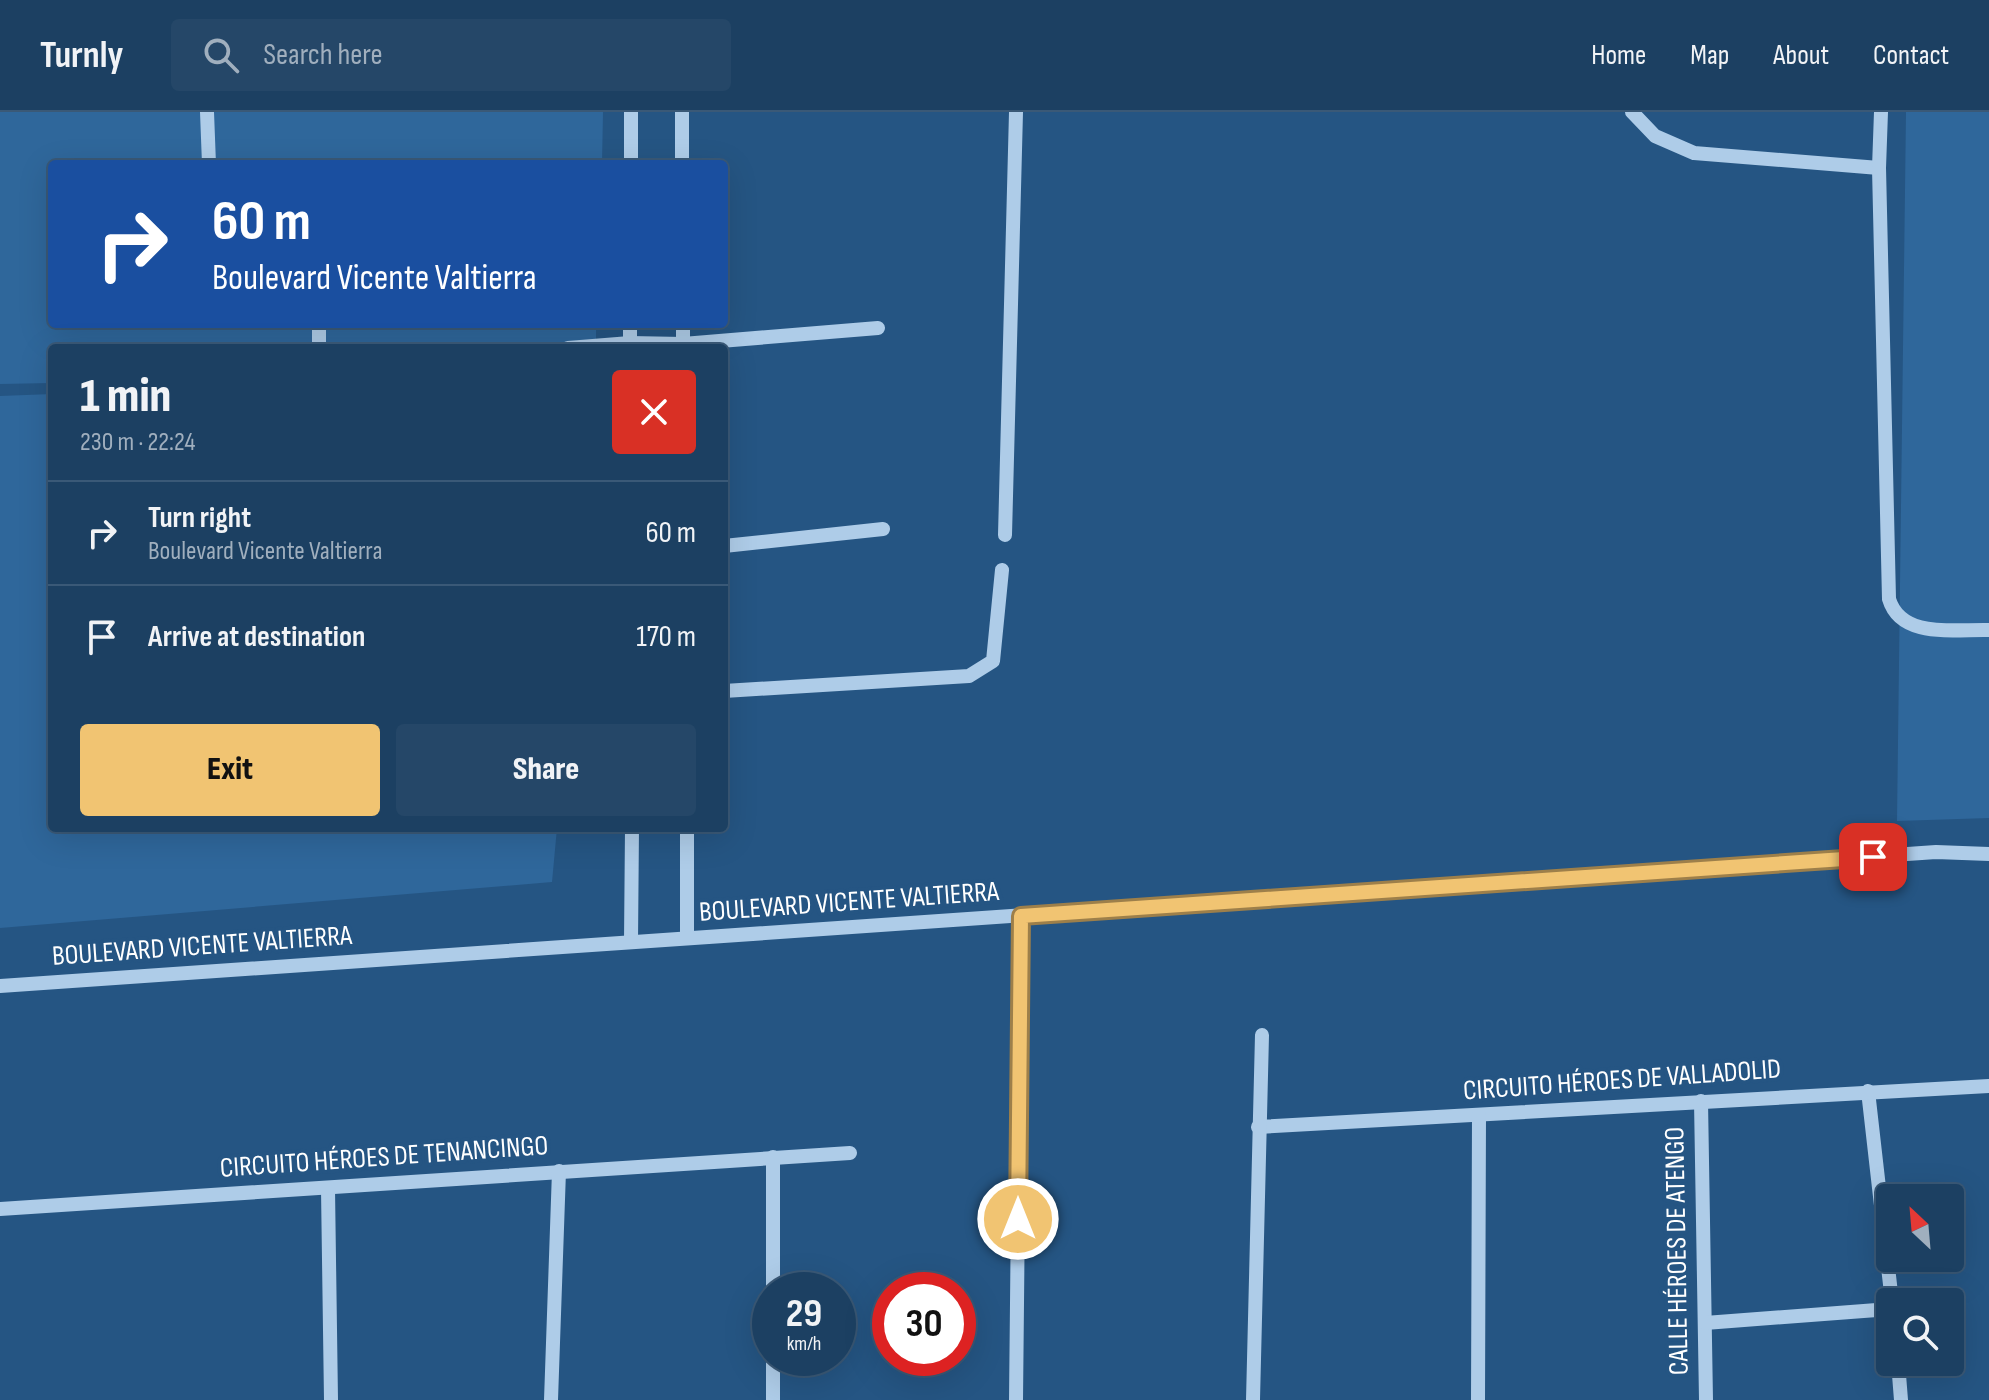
<!DOCTYPE html>
<meta charset="utf-8">
<style>
body{margin:0;font-family:"Sofia Sans Condensed",sans-serif;background:#254768;color:#f1f3f6;height:100vh;display:flex;flex-direction:column;font-size:30px;white-space:nowrap}
*{box-sizing:border-box;margin:0}
p{font-size:26px;color:#a0afbe}
.icon{flex:none;width:44px;height:44px;fill:none;stroke:currentColor;stroke-width:2;stroke-linecap:round;stroke-linejoin:round}
.map{position:relative;flex:1;overflow:hidden}
.sheet{position:absolute;left:48px;top:232px;width:680px;height:488px;display:flex;flex-direction:column;background:#1c4062;border-radius:8px;box-shadow:0 8px 32px #0002,0 0 0 2px #3a5977}
.sheet>*{flex:none}
.guide{position:absolute;left:48px;top:48px;width:680px;height:168px;border-radius:8px;box-shadow:0 8px 32px #0002,0 0 0 2px #3a5977;background:#1a4fa0;color:#fff;overflow:hidden}
.needle{width:52px;rotate:334deg}
.fabs{position:absolute;left:1876px;top:1072px;display:grid;gap:16px}
.fabs a{display:grid;place-items:center;width:88px;height:88px;border-radius:8px;background:#1c4062;box-shadow:0 8px 32px #0002,0 0 0 2px #3a5977;font-size:40px}
.speed{position:absolute;left:752px;top:1160px;display:flex;gap:16px;font-size:40px;font-weight:700;text-align:center}
.speed>*{display:grid;place-content:center;width:104px;height:104px;border-radius:50%;background:#1c4062;box-shadow:0 8px 32px #0002,0 0 0 2px #3a5977;line-height:1}
.speed small{font-size:20px;font-weight:400}
.speed .limit{border:12px solid #d22;background:#fff;color:#111}
.pin{position:absolute;display:grid;place-items:center;width:68px;height:68px;color:#fff;margin:-34px;border-radius:16px;box-shadow:0 4px 12px #0006}
.me{position:absolute;width:88px;margin:-44px;rotate:0deg;stroke-linejoin:round;filter:drop-shadow(0 0 6px #0008)}
.turn{display:flex;align-items:center;gap:28px;height:168px;padding:0 32px;font-size:36px}
.turn .icon{width:104px;height:104px;stroke-width:2.5}
.turn b{display:block;font-size:56px;line-height:68px}
.round{display:grid;place-items:center;flex:none;width:84px;height:84px;border-radius:8px;background:#254768}
.overview{display:flex;align-items:center;justify-content:space-between;height:136px;padding:0 32px}
h1{font-size:48px;font-weight:800;line-height:60px}
.cta{display:flex;gap:16px;margin-top:auto;padding:16px 32px}
.cta a{flex:1;height:92px;border-radius:8px;background:#f1c472;color:#111;font-size:32px;font-weight:800;line-height:92px;text-align:center}
.cta a+a{background:#254768;color:#f1f3f6}
ul{padding:0;list-style:none}
li{display:flex;align-items:center;gap:24px;height:104px;padding:0 32px;border-top:2px solid #3a5977}
li div{flex:1}
li b{display:block;font-size:30px}
li em{font-style:normal}
header{display:flex;align-items:center;gap:48px;box-sizing:border-box;height:112px;padding:0 40px;background:#1c4062;border-bottom:2px solid #3a5977}
header strong{font-size:38px}
nav{display:flex;gap:44px;margin-inline-start:auto;font-size:28px}
.search{width:560px;height:72px;background:#254768;display:flex;align-items:center;gap:20px;box-sizing:border-box;padding:0 28px;border-radius:8px;color:#a0afbe;font-size:30px}
.map>svg:first-child{display:block}
.green{fill:#2f679b}
.lines{fill:none;stroke-linecap:round;stroke-linejoin:round}
.minor{stroke:#aecce8;stroke-width:14}
.route-casing{stroke:#9d7f4a;stroke-width:20}
.route{stroke:#f1c472;stroke-width:14}
.labels{text-anchor:middle;dominant-baseline:central;stroke-width:8;stroke-linejoin:round;paint-order:stroke}
.street-label{font-size:28px;fill:#fff;stroke:#255583}
</style>
<header>
<strong>Turnly</strong>
<div class="search"><svg class="icon" aria-label="search" viewBox="0 0 24 24"><circle cx="10" cy="10" r="6"/><path d="M15 15l6 6"/></svg>Search here</div>
<nav><a>Home</a><a>Map</a><a>About</a><a>Contact</a></nav>
</header>
<div class="map">
<svg width="1989" height="1288" viewBox="0 0 1989 1288">
<rect width="100%" height="100%" fill="#255583"/>
<g class="green">
<path d="M0,0H603L602,52H52V212H596V236H52V271L0,272Z"/>
<path d="M1906,0H1989V706L1897,709Z"/>
<path d="M52,282V716H557L552,770L0,816V284Z"/>
</g>
<g class="lines">
<g class="minor">
<path d="M207,0L209,52"/>
<path d="M682,0V52"/>
<path d="M1632,0L1655,24L1694,41L1879,56"/>
<path d="M1881,0L1879,56L1889,487C1901,527 1954,517 1989,518"/>
<path d="M631,52V0"/>
<path d="M319,212V236"/>
<path d="M683,212V236"/>
<path d="M568,236L630,231L683,232L878,216"/>
<path d="M630,236V212"/>
<path d="M1005,423L1016,0"/>
<path d="M724,434L883,417"/>
<path d="M724,579L969,564L993,549L1002,458"/>
<path d="M687,826V716"/>
<path d="M631,829L632,716"/>
<path d="M0,874L1936,740L1989,742"/>
<path d="M1868,979L1892,1190"/>
<path d="M1701,989L1706,1288"/>
<path d="M1258,1015L1989,974"/>
<path d="M328,1077L331,1288"/>
<path d="M0,1097L850,1041"/>
<path d="M773,1178V1045"/>
<path d="M1705,1211L1890,1197"/>
<path d="M1898,1250L1901,1288"/>
<path d="M551,1288L559,1059"/>
<path d="M773,1288V1246"/>
<path d="M1016,1288L1021,804"/>
<path d="M1253,1288L1262,923"/>
<path d="M1478,1288L1479,1003"/>
</g>
</g>
<g class="lines">
<g class="route-casing">
<path id="route" d="M1018,1107L1021,804L1873,745"/>
</g>
<use href="#route" class="route"/>
</g>
<g class="labels">
<g class="street-label">
<text transform="translate(849 790) rotate(-4)">BOULEVARD VICENTE VALTIERRA</text>
<text transform="translate(202 834) rotate(-4)">BOULEVARD VICENTE VALTIERRA</text>
<text transform="translate(1622 968) rotate(-4)">CIRCUITO HÉROES DE VALLADOLID</text>
<text transform="translate(384 1045) rotate(-4)">CIRCUITO HÉROES DE TENANCINGO</text>
<text transform="translate(1677 1139) rotate(-91)">CALLE HÉROES DE ATENGO</text>
</g>
</g>
</svg>
<div class="fabs">
<a><svg class="needle" viewBox="-14 -14 28 28"><path d="M0-13l5 13h-10z" fill="#e53935"/><path d="M0 13l5-13h-10z" fill="#a0afbe"/></svg></a>
<a><svg class="icon" aria-label="search" viewBox="0 0 24 24"><circle cx="10" cy="10" r="6"/><path d="M15 15l6 6"/></svg></a>
</div>
<div class="speed"><div>29<small>km/h</small></div><div class="limit">30</div></div>
<div class="pin" style="left:1873px;top:745px;background:#d93025"><svg class="icon" aria-label="arrive" viewBox="0 0 24 24"><path d="M6 21V4h12l-3 4 3 4H6"/></svg></div>
<svg class="me" style="left:1018px;top:1107px" viewBox="-20 -20 40 40"><circle r="17" fill="#f1c472" stroke="#fff" stroke-width="3"/><path d="M0-11L8 9 0 5-8 9z" fill="#fff"/></svg>
<div class="guide">
<div class="turn"><svg class="icon" aria-label="right" viewBox="0 0 24 24"><path d="M7 20v-9h11M14 6l5 5-5 5"/></svg><div><b>60 m</b>Boulevard Vicente Valtierra</div></div>
</div>
<section class="sheet">
<div class="overview"><div><h1>1 min</h1><p>230 m · 22:24</p></div><a class="round" style="background:#d93025;color:#fff"><svg class="icon" aria-label="close" viewBox="0 0 24 24"><path d="M6 6l12 12M18 6L6 18"/></svg></a></div>
<ul>
<li><svg class="icon" aria-label="right" viewBox="0 0 24 24"><path d="M7 20v-9h11M14 6l5 5-5 5"/></svg><div><b>Turn right</b><p>Boulevard Vicente Valtierra</p></div><em>60 m</em></li>
<li><svg class="icon" aria-label="arrive" viewBox="0 0 24 24"><path d="M6 21V4h12l-3 4 3 4H6"/></svg><div><b>Arrive at destination</b></div><em>170 m</em></li>
</ul>
<div class="cta"><a>Exit</a><a>Share</a></div>
</section>
</div>
